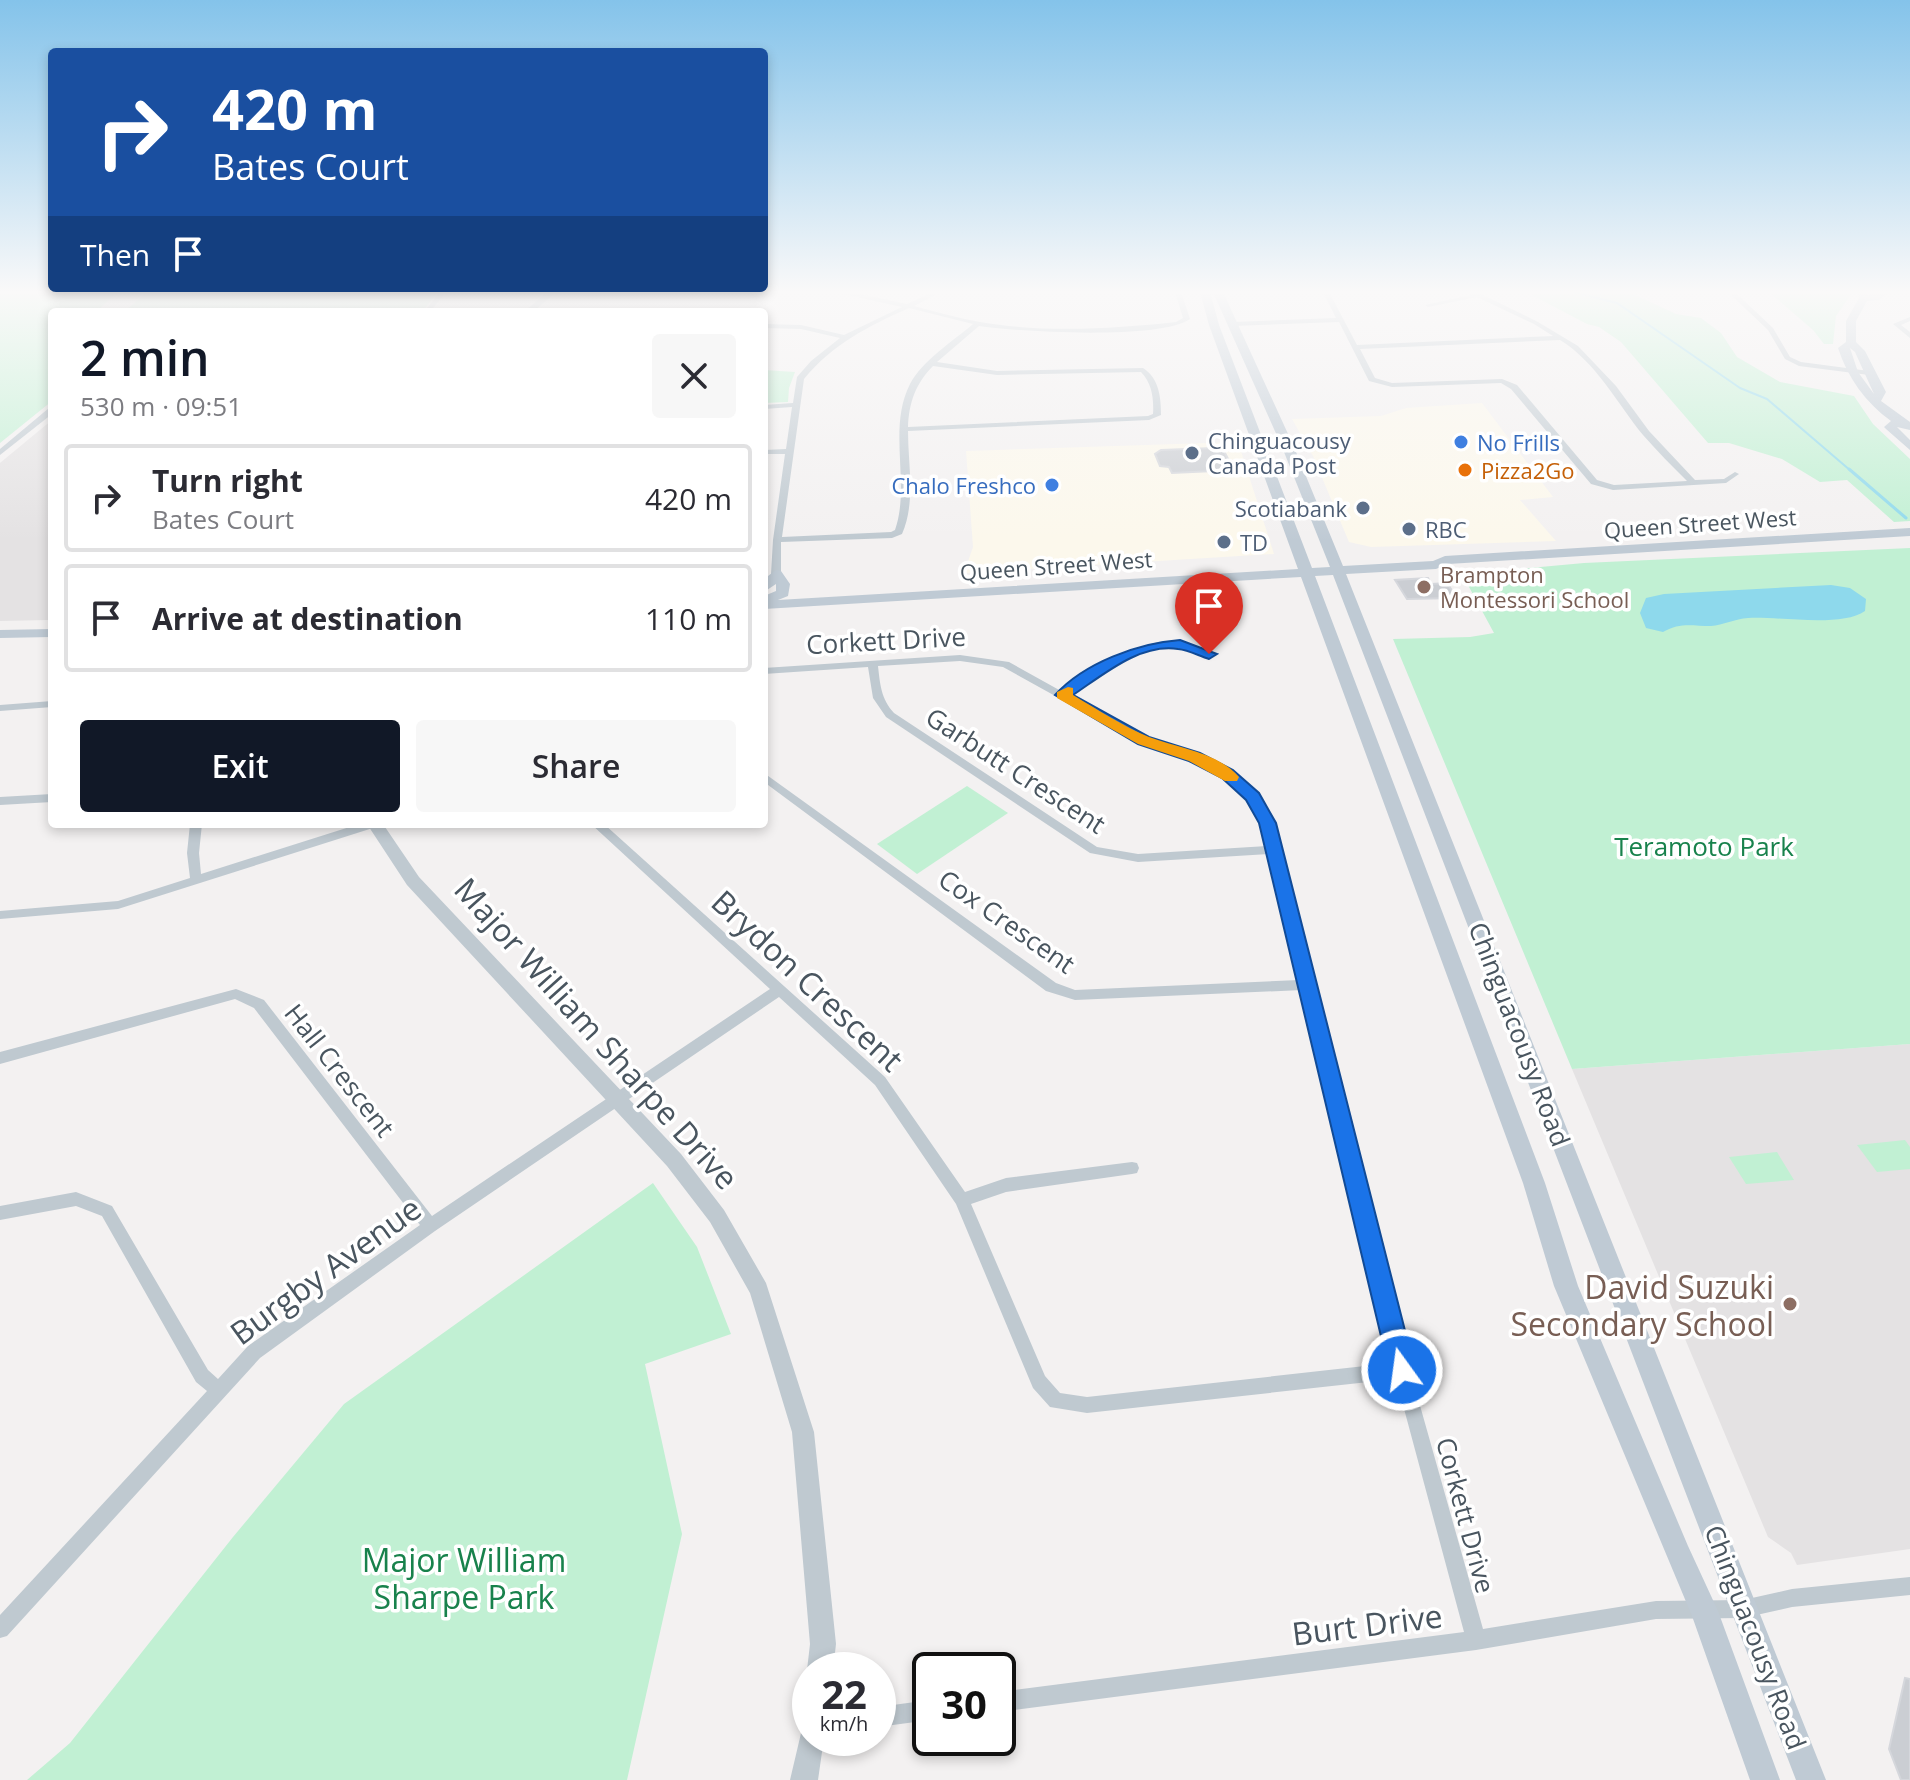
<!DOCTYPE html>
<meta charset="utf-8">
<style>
body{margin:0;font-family:"Open Sans",sans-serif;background:#f7f7f7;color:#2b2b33;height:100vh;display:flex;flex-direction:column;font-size:30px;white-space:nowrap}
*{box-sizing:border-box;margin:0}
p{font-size:26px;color:#7c7c81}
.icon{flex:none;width:44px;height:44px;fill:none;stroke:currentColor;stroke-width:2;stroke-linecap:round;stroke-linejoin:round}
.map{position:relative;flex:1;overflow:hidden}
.drawer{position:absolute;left:48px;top:308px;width:720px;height:520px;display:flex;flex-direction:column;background:#fff;border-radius:8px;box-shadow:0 4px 12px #0003}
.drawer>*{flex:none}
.top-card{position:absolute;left:48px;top:48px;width:720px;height:244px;border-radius:8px;box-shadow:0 4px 12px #0003;background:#1a4fa0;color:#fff;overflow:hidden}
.speed{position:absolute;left:792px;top:1652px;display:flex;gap:16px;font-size:40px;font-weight:700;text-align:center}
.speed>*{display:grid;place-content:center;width:104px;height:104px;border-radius:50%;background:#fff;box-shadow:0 4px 12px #0003;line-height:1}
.speed small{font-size:20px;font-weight:400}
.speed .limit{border:4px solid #111;border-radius:12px;background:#fff;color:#111}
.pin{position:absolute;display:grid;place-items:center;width:68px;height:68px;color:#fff;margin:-82px -34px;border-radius:50% 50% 50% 0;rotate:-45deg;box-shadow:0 0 8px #0007}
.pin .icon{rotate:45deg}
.me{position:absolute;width:88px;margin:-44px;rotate:346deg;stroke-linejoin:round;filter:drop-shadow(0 0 6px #0008)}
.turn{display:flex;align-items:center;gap:28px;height:168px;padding:0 32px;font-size:36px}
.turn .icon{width:104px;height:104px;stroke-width:2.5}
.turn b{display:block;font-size:56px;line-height:68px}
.then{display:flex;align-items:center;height:76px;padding:0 32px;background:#0003;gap:16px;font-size:30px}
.round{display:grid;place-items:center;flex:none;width:84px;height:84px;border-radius:8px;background:#f7f7f7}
.headline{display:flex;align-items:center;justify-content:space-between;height:136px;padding:0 32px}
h1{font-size:48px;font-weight:600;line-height:60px;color:#111827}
.primary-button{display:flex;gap:16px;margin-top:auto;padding:16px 32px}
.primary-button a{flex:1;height:92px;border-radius:8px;background:#111827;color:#fff;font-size:32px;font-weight:600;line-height:92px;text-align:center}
.primary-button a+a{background:#f7f7f7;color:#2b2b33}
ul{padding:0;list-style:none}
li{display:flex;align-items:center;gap:24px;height:108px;margin:0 16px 12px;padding:0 16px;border:4px solid #e1e1e2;border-radius:8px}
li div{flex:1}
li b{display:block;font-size:30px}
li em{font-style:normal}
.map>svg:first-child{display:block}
.commercial{fill:#fcf8ec}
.education{fill:#e4e2e3}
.green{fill:#c1f0d3}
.water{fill:#8ed9ec}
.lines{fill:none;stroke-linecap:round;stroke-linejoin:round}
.stream-far1{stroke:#8ed9ec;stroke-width:2}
.stream{stroke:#8ed9ec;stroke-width:3}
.building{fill:#cbced3;stroke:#d5d7dc;stroke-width:2}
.minor{fill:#bfc9d0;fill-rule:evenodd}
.tertiary{fill:#bfc9d0;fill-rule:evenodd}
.secondary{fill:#bfcad4;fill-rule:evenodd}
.route{fill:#1a73e8;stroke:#114b97;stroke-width:2}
.slow{fill:#f59e0b}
.shop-dot{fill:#3f7fe0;stroke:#fff;stroke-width:3}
.service-dot{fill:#5c6f8a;stroke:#fff;stroke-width:3}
.food-dot{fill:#e8710a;stroke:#fff;stroke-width:3}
.education-dot{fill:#8d6e63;stroke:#fff;stroke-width:3}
.labels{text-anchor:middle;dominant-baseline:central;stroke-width:7;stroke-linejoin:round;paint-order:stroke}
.far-service-label{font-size:22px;fill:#4e5e75;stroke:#fff;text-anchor:start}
.far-shop-label{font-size:22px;fill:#366cbe;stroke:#fff;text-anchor:start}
.far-food-label{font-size:22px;fill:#c56008;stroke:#fff;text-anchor:start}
.far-street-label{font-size:22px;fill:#49555f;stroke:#fff}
.far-education-label{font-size:22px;fill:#785e54;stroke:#fff;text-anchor:start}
.street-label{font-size:26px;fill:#49555f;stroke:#fff}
.park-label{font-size:26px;fill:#18824c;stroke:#fff}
.near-street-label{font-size:32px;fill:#49555f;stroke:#fff}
.near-education-label{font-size:32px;fill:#785e54;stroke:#fff;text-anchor:end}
.near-park-label{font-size:32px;fill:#18824c;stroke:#fff}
</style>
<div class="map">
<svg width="1910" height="1780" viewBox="0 0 1910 1780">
<rect width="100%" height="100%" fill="#f3f1f1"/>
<g class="commercial">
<path d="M1482,403L1553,497L1520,500L1556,541L1371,547L1349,542L1313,456L1292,419L1381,416L1406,408Z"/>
<path d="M1238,442L1274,554L964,573L973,547L966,451Z"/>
</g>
<g class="education">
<path d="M52,420V615L48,620L0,621V463Z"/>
<path d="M1910,1044V1549L1797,1565L1791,1553L1768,1537L1572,1069Z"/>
</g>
<g class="green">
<path d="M0,292H117L96,312H52V401L0,443Z"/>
<path d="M147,292H438L422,312H124Z"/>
<path d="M1526,292H1629L1676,314L1701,318L1721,333L1737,357L1780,382L1854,396L1873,424L1910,459V521L1894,522L1847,480L1820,482L1782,459L1729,443H1708L1621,342L1599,327L1587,324Z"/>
<path d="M1769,292H1848L1852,293L1836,316L1833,344H1824L1813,330Z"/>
<path d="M764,370L795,372L789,388L788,402L764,403Z"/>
<path d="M1910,548V1044L1572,1069L1393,639L1470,637L1494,633L1462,574L1584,563Z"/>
<path d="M967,786L1008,813L917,874L877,844Z"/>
<path d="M1905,1140L1910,1147V1169L1877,1172L1857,1145Z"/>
<path d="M1777,1152L1794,1180L1746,1184L1729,1157Z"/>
<path d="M653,1183L697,1247L731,1334L645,1364L682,1534L627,1780H27L70,1743L233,1537L344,1404Z"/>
</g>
<path class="water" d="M1831,585L1850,588L1866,599L1865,611C1841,628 1778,616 1748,618C1735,619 1723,625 1711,626C1692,626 1680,622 1663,632L1646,628L1640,613L1646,598L1664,594Z"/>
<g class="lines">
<path class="stream-far1" d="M1574,292L1617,303L1740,388L1767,399L1851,471"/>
<path class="stream" d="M1849,469L1906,518"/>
</g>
<g class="building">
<path d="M1214,448L1224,451L1234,470L1172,473L1169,467L1160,466L1155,454L1161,450Z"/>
<path d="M1428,578L1431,584L1447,583L1457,598L1407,599L1395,580Z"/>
<path d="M1905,1678L1910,1679V1780H1901L1889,1749Z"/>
</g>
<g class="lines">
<g class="minor">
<path d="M440,292H446L430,312H424Z"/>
<path d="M561,292H687L684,294L594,297L564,294Z"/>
<path d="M834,292L855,293L907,304L933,292H941L914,306C936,312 958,318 980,322C1044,333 1112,329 1176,322L1183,318L1175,292H1181L1190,319C1161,340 1018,332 979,326L937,362L997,371L1143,368C1159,378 1161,397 1161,415L1149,420L908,431C908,465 916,502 902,534L892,538L781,542V574L776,577L771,574L773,540L785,454H764V450L786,449L792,407L764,409V405L793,403L797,377L811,361L840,338L801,329L764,328V324L801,325L844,335L902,307ZM909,308L973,324C952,342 923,360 910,384C887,429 911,484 895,530L891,532L782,537L804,379C832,345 868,326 909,308ZM933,366L997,375L1141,372C1152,383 1154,399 1153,414L1148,416L908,427C909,402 916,383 933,366Z"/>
<path d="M1323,292H1329L1357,345L1553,336L1534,324L1477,297L1428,307L1425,305L1471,295L1468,292L1481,294L1538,322L1578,346L1616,386L1649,431L1695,480L1724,479L1735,472L1739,474L1726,483L1613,490L1591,484L1511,389L1501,383L1392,387L1369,381L1339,322L1233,326L1230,324L1233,322L1336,318ZM1560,340C1596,362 1617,403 1643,435C1657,451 1672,466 1687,481L1614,485L1597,480L1517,385L1502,379L1392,383L1375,378L1360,349Z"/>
<path d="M1728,292H1735L1773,328L1790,357L1801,362L1869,371L1873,373L1869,375L1799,366L1785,359L1768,330Z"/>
<path d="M1910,317V321L1901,325L1910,332V338L1893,324Z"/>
<path d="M49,408H52V414L0,455V449Z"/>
<path d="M1163,641L1186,643L1214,654L1209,657C1199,654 1189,648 1178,647C1137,643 1101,674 1068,695L1148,739L1199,755L1232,771L1257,794L1273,823L1410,1370L1483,1629L1656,1601L1743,1600L1792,1589L1910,1577V1595L1792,1607L1743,1618L1656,1619L1476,1650L998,1712V1692L1464,1632L1396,1379L1087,1413L1050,1407L1033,1388L956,1204L875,1085L779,997L435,1231L260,1358L7,1636L0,1638V1615L207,1391L196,1382L102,1216L76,1206L0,1220V1206L76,1192L112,1206L208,1370L218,1379L248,1346L420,1225L254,1008L235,999L0,1064V1052L236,989L264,1000L432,1216L770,989L591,824H604L885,1077L965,1192L1006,1178L1132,1162L1137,1163L1139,1168L1137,1173L1132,1174L1006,1192L971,1204L1045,1376L1060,1393L1087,1397L1392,1363L1302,990L1075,1000L1046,991L764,782V773L1056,983L1075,990L1299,980L1269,854L1138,862L1090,853L886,717L873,698L868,667L764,674V668L960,655L1009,662L1061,691C1094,669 1124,649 1163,641ZM960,661L1003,667L1140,743L1191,759L1224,777L1249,799L1261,823L1267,846L1138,854L1097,847L894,713C881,699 880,684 878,666Z"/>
<path d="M52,701V707L0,711V705Z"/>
<path d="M52,794V802L0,805V797Z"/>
<path d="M190,824H202L199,853L201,874L359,824H378L376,827L118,909L0,919V911L118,901L190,878L187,853Z"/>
<path d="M930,1700V1720L878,1727V1707Z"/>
</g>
<g class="tertiary">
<path d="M547,292H556L533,312H524Z"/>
<path d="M367,824H383L419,877L681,1154L724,1210L766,1283L814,1432L836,1644L833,1670H810V1677L807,1670L810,1644L792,1432L750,1293L710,1222L667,1166L407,885Z"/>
<path d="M810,1725V1738H824L818,1780H790L802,1729Z"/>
</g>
<g class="secondary">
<path d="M1200,292H1210L1219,325L1312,568L1330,567L1282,447L1213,292H1223L1294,447L1343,566L1433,561L1445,556L1910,528V536L1448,564L1436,569L1346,574L1826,1780H1796L1333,575L1315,576L1545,1183L1578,1286L1688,1546L1718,1611L1780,1780H1750L1692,1616L1554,1286L1523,1183L1301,577L764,609V596L776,591V584L764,592V579L776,570L781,571L790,584L788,596L778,600L1298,569L1209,325Z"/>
<path d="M1858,292H1868V295L1888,292L1879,300L1867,301L1856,321V342L1865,351L1886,392L1881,401L1910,422V430L1897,427L1910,440V450L1886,429L1884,427L1891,421C1865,402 1848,378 1838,348L1846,342V321L1859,298ZM1850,348L1855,352L1874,394L1858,372Z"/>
<path d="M52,629V637L0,638V630Z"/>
</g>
</g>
<linearGradient id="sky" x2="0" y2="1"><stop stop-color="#84c3ea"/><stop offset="0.54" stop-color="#faf9f9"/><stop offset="1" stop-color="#faf9f9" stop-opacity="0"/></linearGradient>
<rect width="1910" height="541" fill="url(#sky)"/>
<path class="route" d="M1180,640L1217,654L1209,659C1199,656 1189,650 1178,649C1140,643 1103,675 1073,695L1149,737L1200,753L1233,770L1259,793L1276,823L1415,1370L1411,1379L1402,1382L1393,1379L1389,1370L1259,823L1246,800L1222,778L1189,761L1138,744L1055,695C1084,663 1138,643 1180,640Z"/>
<path class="slow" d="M1068,687L1073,688V695C1098,710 1123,726 1149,737C1178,748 1219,753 1239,777L1237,781H1225L1189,761L1138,744L1057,698V692Z"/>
<g class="shop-dot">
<circle cx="1461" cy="442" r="8"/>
<circle cx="1052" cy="485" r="8"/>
</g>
<g class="service-dot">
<circle cx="1192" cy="453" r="8"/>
<circle cx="1363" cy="508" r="8"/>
<circle cx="1409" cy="529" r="8"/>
<circle cx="1224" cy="542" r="8"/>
</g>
<circle class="food-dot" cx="1465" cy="470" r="8"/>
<g class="education-dot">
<circle cx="1424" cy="587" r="8"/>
<circle cx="1790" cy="1304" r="8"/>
</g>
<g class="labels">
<g class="far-service-label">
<text x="1208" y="440">Chinguacousy<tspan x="1208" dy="25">Canada Post</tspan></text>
<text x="1347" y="508" text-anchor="end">Scotiabank</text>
<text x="1425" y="529">RBC</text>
<text x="1240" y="542">TD</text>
</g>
<g class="far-shop-label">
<text x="1477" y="442">No Frills</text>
<text x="1036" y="485" text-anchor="end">Chalo Freshco</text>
</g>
<g class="far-food-label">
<text x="1481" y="470">Pizza2Go</text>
</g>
<g class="far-street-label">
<text transform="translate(1700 523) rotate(-4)">Queen Street West</text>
<text transform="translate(1056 565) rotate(-4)">Queen Street West</text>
</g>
<g class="far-education-label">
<text x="1440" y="574">Brampton<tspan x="1440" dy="25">Montessori School</tspan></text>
</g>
<g class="street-label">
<text transform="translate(886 640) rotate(-3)">Corkett Drive</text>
<text transform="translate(1016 770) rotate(33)">Garbutt Crescent</text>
<text transform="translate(1007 921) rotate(35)">Cox Crescent</text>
<text transform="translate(1520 1034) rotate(69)">Chinguacousy Road</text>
<text transform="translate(340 1070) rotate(52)">Hall Crescent</text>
<text transform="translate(1466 1515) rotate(75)">Corkett Drive</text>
<text transform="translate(1756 1637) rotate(69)">Chinguacousy Road</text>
</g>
<g class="park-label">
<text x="1704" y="846">Teramoto Park</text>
</g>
<g class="near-street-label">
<text transform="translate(808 980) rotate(43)">Brydon Crescent</text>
<text transform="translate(597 1033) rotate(48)">Major William Sharpe Drive</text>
<text transform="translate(325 1270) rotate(-36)">Burgby Avenue</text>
<text transform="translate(1367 1624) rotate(-7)">Burt Drive</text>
</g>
<g class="near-education-label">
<text x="1774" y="1286">David Suzuki<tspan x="1774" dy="37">Secondary School</tspan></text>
</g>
<g class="near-park-label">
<text x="464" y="1559">Major William<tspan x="464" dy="37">Sharpe Park</tspan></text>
</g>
</g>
</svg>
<div class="speed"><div>22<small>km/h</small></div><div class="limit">30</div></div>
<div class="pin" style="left:1209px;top:654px;background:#d93025"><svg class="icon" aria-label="arrive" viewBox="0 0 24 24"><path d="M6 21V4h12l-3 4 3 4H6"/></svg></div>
<svg class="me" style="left:1402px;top:1370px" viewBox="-20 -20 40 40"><circle r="17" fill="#1a73e8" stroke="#fff" stroke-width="3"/><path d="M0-11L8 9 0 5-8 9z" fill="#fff"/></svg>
<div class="top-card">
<div class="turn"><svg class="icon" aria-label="right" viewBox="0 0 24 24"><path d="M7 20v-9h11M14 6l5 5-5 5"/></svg><div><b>420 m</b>Bates Court</div></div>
<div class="then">Then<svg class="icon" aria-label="arrive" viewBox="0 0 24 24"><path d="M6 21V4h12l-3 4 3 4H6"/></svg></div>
</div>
<section class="drawer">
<div class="headline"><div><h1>2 min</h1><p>530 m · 09:51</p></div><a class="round"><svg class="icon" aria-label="close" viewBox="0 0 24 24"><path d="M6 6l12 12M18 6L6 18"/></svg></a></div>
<ul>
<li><svg class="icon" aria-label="right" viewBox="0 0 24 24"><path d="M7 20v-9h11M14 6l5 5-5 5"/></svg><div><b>Turn right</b><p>Bates Court</p></div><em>420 m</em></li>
<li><svg class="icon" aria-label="arrive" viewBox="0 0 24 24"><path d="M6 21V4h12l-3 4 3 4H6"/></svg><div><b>Arrive at destination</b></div><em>110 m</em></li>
</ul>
<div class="primary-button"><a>Exit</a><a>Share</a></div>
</section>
</div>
